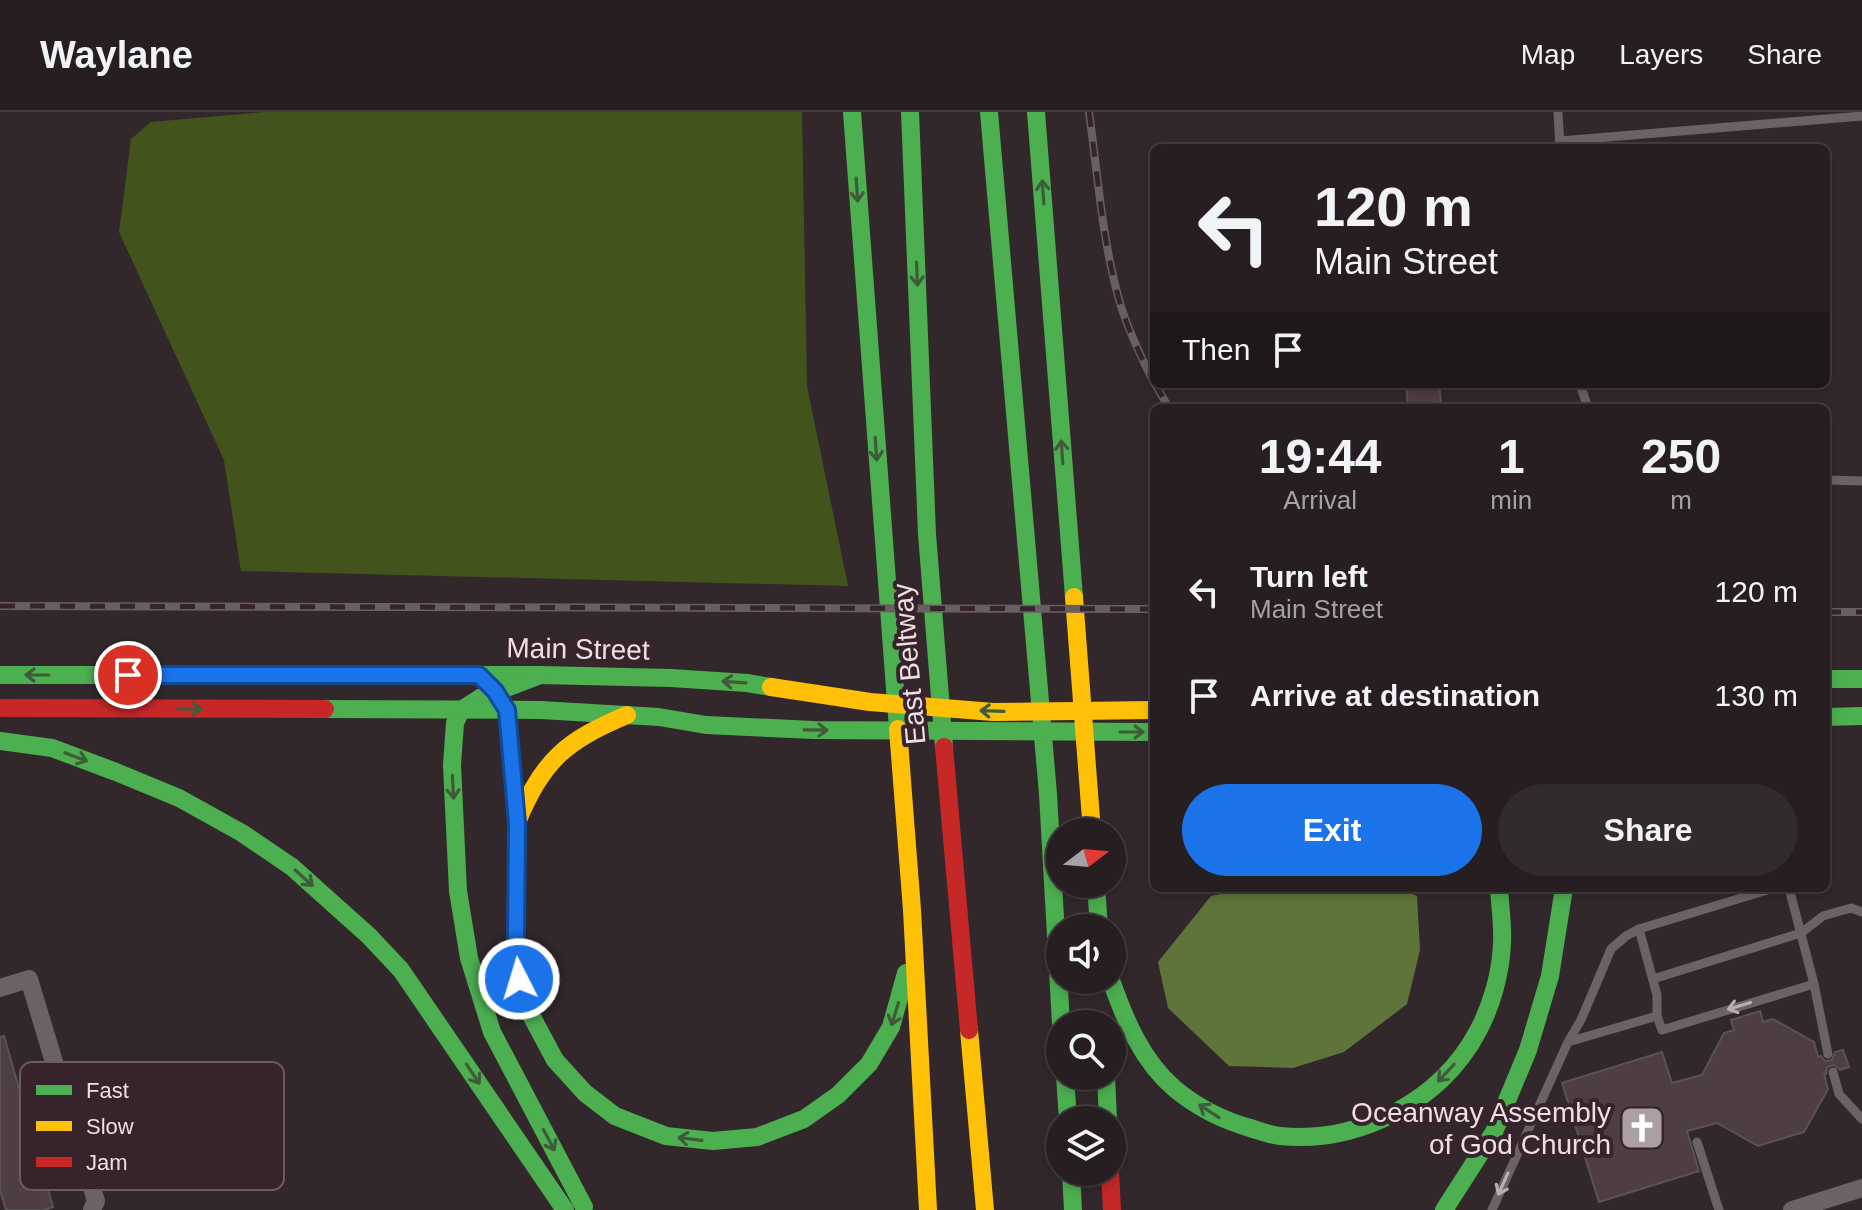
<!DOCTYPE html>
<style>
body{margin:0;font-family:Arial,sans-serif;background:#322b2e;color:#f1f3f6;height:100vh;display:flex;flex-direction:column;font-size:30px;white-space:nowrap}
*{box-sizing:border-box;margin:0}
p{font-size:26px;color:#a4a2a5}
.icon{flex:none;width:44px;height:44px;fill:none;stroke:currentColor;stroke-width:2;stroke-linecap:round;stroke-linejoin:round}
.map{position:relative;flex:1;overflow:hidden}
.sheet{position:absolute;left:1150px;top:292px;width:680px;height:488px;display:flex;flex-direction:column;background:#261e21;border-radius:12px;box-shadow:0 4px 12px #0003,0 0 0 2px #423c3f}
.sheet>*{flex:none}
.guide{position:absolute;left:1150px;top:32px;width:680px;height:244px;border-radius:12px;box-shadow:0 4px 12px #0003,0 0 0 2px #423c3f;background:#261e21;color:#f1f3f6;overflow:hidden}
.needle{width:52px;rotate:74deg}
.tools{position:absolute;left:1046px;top:706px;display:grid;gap:16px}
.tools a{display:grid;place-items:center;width:80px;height:80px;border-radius:50%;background:#261e21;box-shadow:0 4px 12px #0003,0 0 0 2px #423c3f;font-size:40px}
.pin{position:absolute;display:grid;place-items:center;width:68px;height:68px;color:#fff;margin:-34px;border:4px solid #fff;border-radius:50%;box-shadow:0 2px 8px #0007}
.me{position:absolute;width:88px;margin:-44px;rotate:355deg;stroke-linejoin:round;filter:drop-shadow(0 0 6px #0008)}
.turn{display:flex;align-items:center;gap:28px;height:168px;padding:0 32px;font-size:36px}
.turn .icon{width:104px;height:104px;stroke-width:2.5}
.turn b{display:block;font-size:56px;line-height:68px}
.then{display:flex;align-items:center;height:76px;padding:0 32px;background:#0003;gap:16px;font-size:30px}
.eta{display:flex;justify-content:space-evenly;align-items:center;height:136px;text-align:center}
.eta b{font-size:48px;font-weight:700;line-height:56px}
.action{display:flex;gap:16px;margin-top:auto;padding:16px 32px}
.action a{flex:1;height:92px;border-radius:48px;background:#1a73e8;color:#fff;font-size:32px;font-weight:700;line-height:92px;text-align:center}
.action a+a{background:#322b2e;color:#f1f3f6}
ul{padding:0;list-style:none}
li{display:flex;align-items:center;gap:24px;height:104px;padding:0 32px}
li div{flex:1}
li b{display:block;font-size:30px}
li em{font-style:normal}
header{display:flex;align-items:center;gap:48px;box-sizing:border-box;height:112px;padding:0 40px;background:#261e21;border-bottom:2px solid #423c3f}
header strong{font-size:38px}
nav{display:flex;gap:44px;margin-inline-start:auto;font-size:28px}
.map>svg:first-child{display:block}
.forest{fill:#42541c}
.water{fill:#5f743a}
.building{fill:#4e3d45;stroke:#5b5256;stroke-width:2}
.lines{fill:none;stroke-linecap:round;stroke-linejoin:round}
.lane{stroke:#6c6266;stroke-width:9}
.street{stroke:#6c6266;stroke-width:18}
.fast{stroke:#4caf50;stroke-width:18}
.slow{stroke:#ffc107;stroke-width:18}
.jam{stroke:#c62828;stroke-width:18}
.rail-casing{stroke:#685f63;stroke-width:8}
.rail{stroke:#37232b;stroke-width:5;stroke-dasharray:15;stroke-linecap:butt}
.oneway{stroke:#3f5b3a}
.oneway2{stroke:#b9adb2}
.route-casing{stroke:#114b97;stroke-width:20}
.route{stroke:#1a73e8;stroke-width:14}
.labels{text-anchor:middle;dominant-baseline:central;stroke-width:8;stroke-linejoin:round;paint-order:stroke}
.street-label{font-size:28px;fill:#eddfe4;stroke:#37232b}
.poi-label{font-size:28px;fill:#eddfe4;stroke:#37232b;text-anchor:end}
.key{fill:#37232b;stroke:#6e5b62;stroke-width:2}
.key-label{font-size:22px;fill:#eddfe4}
</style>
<header>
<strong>Waylane</strong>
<nav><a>Map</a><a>Layers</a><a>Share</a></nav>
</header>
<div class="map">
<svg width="1862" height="1098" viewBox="0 0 1862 1098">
<rect width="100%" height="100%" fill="#32282c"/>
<path class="forest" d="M264,0H802L807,274L848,474L241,459L224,348L119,120L131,27L151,10Z"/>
<path class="water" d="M1248,776H1401L1417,784L1420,838L1407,892L1344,940L1293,956L1229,954L1168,896L1158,850L1211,784Z"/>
<g class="building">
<path d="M1406,272H1439L1441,290L1408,293Z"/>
<path d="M1760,899L1763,910L1773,907L1814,930L1818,945L1821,944L1825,949L1832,948L1835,940L1843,938L1849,955L1840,958L1834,953L1827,955L1826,962H1824L1828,977L1804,1020L1758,1034L1717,1011L1687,1019L1699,1059L1599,1090L1562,971L1662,940L1672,971L1702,963L1724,921L1734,918L1731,908Z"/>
<path d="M4,924L53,1095L44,1098H6L0,1078V925Z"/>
</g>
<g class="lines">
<g class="lane">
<path d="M1558,0L1560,36"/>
<path d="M1560,29L1862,4"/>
<path d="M1580,272L1588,296"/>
<path d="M1826,368L1862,369"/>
<path d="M1789,776L1814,872L1828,942"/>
<path d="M1639,817L1657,883V904"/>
<path d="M1653,867L1801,821L1823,804L1851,796L1862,800"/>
<path d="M1568,930L1581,908L1611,837L1626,824L1639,817L1774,776"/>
<path d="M1833,960L1839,982L1862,1007"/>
<path d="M1697,1030L1719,1098"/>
<path d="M1492,1098L1568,930L1657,904L1662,918L1814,872"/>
</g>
<g class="street">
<path d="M0,876L29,867L96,1089L92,1098"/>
<path d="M1792,1098L1862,1076"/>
</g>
<g class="fast">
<path d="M852,0L898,617"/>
<path d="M910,0L927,422L944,635"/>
<path d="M989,0L1048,682L1061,912"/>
<path d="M1036,0L1074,485"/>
<path d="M0,563H540L671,566L747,571L771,575"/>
<path d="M479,563L495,579L507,598L517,711L516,825L519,867L532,905L555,948L585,981L615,1004L666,1024L713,1029L757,1025L804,1007L838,983L869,952L891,915L906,861"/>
<path d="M540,563L480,586L461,598L455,611L452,653L458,779L469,846L492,920L584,1095"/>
<path d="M1826,567H1862"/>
<path d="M325,597L541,598L659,605L706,613L813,618L1154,620"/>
<path d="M1826,605L1862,604"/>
<path d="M0,629L52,636L116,660L179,686L242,721L292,755L369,824L401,858L565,1098"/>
<path d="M1096,772L1099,816"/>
<path d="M1111,868C1125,908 1142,949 1175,977C1198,996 1222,1008 1250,1016C1260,1019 1270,1023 1280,1024C1359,1032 1441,989 1478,919C1492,893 1501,860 1502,831C1503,813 1500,794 1499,776"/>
<path d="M1065,964L1068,1008"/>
<path d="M1106,964L1108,1008"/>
<path d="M1071,1060L1073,1098"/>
<path d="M1444,1098L1494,1020L1528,938L1550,864L1564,776"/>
</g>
<g class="slow">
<path d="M1074,485L1092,720"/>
<path d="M771,575L870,590L993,600L1154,598"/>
<path d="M898,617L912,798L928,1098"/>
<path d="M518,708C543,647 568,628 627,603"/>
<path d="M969,918L985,1098"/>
</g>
<g class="jam">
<path d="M0,596L325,597"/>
<path d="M944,635L969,918"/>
<path d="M1110,1060L1112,1098"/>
</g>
<g class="rail-casing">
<g id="rail">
<path d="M1089,0C1098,64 1102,129 1120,191C1128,218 1141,245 1154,271"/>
<path d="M1155,272L1169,296"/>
<path d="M0,494L1154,497"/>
<path d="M1826,500H1862"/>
</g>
</g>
<use href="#rail" class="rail"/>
</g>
<defs><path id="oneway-shaft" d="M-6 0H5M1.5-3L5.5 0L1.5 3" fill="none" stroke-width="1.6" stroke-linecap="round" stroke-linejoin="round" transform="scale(2)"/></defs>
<g class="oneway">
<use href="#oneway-shaft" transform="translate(857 78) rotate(86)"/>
<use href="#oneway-shaft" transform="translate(1043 80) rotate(-94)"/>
<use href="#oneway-shaft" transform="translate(917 162) rotate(88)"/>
<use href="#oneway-shaft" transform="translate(876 337) rotate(86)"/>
<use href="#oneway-shaft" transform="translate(1062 340) rotate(-94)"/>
<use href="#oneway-shaft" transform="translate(37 563) rotate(-180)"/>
<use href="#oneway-shaft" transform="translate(734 570) rotate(-176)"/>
<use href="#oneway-shaft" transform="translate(190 597)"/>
<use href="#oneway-shaft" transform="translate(992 599) rotate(-178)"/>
<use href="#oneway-shaft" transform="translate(816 618) rotate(1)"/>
<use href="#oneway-shaft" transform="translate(1132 620)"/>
<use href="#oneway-shaft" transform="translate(76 645) rotate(21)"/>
<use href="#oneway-shaft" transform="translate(453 675) rotate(87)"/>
<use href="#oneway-shaft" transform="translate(304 766) rotate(42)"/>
<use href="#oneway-shaft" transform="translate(895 902) rotate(107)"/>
<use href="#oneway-shaft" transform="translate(1446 961) rotate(133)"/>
<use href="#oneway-shaft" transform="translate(473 962) rotate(56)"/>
<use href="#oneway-shaft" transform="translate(1209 999) rotate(-147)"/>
<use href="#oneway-shaft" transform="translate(690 1027) rotate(-173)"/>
<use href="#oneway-shaft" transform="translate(549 1028) rotate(62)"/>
</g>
<g class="oneway2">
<use href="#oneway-shaft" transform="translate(1739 894) rotate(163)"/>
<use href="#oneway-shaft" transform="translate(1503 1072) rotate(114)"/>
</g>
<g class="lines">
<g class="route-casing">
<path id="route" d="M128,563H479L495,579L507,598L517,711L516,825L519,867"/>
</g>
<use href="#route" class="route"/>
</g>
<defs>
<g id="church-square" transform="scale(2.3)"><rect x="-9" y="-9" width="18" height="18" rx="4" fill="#ac9fa4" stroke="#37232b"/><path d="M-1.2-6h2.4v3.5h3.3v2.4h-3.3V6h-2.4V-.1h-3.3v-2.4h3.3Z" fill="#fff"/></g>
</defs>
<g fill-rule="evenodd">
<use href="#church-square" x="1642" y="1016"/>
</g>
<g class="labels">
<g class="street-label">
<text transform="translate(578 537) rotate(1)">Main Street</text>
<text transform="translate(909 552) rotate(-95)">East Beltway</text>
</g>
<g class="poi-label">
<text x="1611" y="1000">Oceanway Assembly<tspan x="1611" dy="32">of God Church</tspan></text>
</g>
</g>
<rect x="20" y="950" width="264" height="128" rx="12" class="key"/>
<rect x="36" y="973" width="36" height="10" fill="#4caf50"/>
<rect x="36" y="1009" width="36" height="10" fill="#ffc107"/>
<rect x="36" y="1045" width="36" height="10" fill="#c62828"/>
<g class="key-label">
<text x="86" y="986">Fast</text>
<text x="86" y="1022">Slow</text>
<text x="86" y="1058">Jam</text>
</g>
</svg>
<div class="tools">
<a><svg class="needle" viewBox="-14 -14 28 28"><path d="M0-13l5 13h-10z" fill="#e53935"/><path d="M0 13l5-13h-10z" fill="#a4a2a5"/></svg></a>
<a><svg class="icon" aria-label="sound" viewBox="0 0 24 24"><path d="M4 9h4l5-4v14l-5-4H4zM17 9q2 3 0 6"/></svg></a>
<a><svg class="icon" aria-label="search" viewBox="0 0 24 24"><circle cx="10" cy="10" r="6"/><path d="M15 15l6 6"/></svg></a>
<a><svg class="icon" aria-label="layers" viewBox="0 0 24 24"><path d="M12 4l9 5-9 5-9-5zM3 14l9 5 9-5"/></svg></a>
</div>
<div class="pin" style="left:128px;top:563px;background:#d93025"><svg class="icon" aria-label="arrive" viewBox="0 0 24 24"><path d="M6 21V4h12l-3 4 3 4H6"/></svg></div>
<svg class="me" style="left:519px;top:867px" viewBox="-20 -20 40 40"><circle r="17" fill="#1a73e8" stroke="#fff" stroke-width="3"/><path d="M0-11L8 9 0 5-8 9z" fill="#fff"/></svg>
<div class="guide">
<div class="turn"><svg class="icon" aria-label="left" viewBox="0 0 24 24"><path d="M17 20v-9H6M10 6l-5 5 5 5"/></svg><div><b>120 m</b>Main Street</div></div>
<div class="then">Then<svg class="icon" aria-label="arrive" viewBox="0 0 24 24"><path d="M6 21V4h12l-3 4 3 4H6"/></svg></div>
</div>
<section class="sheet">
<div class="eta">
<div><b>19:44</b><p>Arrival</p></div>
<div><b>1</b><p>min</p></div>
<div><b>250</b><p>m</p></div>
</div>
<ul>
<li><svg class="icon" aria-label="left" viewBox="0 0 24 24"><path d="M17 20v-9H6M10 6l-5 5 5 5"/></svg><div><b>Turn left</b><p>Main Street</p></div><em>120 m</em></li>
<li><svg class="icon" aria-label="arrive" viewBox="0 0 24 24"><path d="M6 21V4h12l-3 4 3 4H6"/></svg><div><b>Arrive at destination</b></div><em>130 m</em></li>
</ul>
<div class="action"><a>Exit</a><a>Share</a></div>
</section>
</div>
